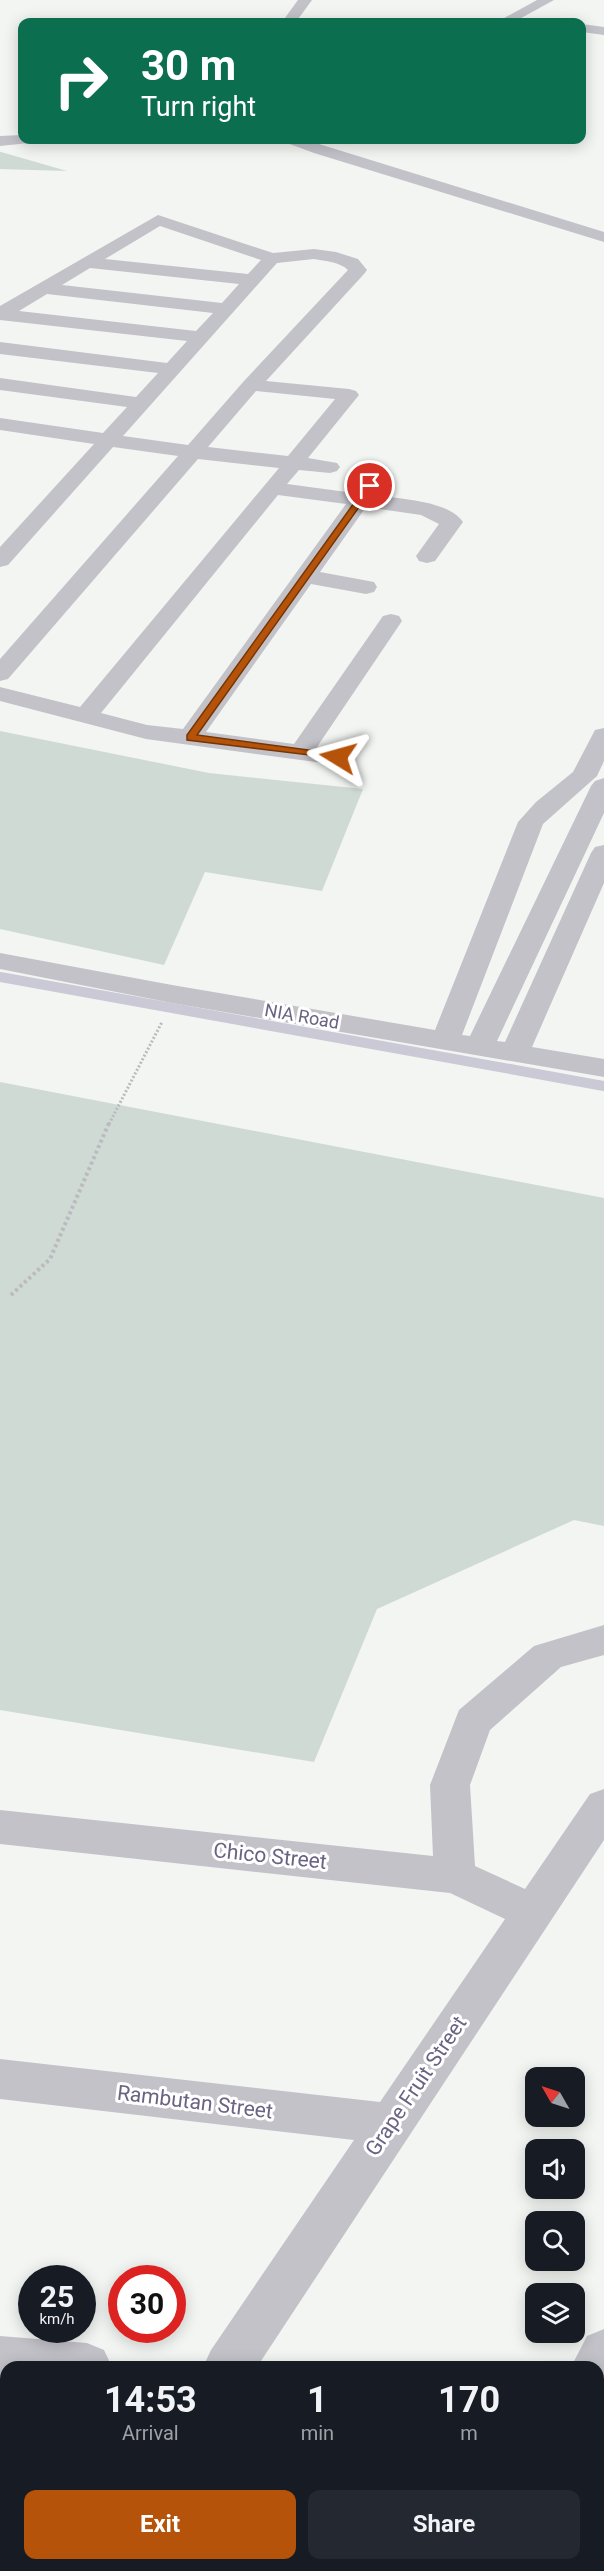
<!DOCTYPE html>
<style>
body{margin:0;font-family:Roboto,sans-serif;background:#242831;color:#f1f3f6;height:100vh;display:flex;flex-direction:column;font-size:22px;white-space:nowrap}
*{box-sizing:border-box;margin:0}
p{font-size:20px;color:#9ea1a6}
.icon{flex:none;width:33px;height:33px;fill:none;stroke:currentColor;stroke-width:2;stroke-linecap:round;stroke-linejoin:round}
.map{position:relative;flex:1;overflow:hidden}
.sheet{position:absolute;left:0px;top:2361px;width:604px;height:210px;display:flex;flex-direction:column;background:#171b24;border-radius:18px 18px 0 0;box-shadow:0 3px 15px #0003}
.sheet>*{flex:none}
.banner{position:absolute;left:18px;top:18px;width:568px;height:126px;border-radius:12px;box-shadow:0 3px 15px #0003;background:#0b6e4f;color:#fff;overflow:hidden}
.needle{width:39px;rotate:309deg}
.tools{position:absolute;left:525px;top:2067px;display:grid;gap:12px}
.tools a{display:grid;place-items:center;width:60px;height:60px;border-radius:12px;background:#171b24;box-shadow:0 3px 15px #0003;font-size:30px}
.speed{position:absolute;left:18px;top:2265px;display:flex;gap:12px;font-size:30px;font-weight:700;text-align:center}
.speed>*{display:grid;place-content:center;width:78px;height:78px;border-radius:50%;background:#171b24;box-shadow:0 3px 15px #0003;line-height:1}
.speed small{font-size:15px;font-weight:400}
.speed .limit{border:9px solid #d22;background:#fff;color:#111}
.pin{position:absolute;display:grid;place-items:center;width:51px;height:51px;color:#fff;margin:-26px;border:3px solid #fff;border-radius:50%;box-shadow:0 2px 6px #0007}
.me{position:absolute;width:66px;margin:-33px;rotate:278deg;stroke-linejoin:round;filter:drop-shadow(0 0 4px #0008)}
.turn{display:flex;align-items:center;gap:21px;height:126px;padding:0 24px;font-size:27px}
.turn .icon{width:78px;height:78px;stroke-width:2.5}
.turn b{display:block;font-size:42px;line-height:51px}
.eta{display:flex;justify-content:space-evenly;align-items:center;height:102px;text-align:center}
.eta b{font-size:36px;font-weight:700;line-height:42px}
.cta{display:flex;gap:12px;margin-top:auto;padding:12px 24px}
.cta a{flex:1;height:69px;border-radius:12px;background:#b45309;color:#fff;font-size:24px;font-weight:700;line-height:69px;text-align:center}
.cta a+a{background:#242831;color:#f1f3f6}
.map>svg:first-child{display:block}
.green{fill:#d0dad5}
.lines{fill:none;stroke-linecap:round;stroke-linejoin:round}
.stream{stroke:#cac9d5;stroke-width:10}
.path-far1{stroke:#bbbabf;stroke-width:3;stroke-dasharray:2 2;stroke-linecap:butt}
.path{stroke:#bbbabf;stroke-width:4;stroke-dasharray:3 3;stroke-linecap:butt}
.minor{fill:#c4c2c9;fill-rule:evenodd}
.route{fill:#b45309;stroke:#753606;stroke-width:1.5}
.labels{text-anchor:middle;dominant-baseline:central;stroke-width:6;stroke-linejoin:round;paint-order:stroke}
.street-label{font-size:18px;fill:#6b6383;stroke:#fff}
.near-street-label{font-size:21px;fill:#6b6383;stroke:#fff}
</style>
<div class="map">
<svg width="604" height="2571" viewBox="0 0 604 2571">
<rect width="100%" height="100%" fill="#f2f5f1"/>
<g class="green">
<path d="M0,152H1L67,171L0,169Z"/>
<path d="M0,731L209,773L363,789L322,891L205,872L164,965L0,929Z"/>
<path d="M0,1082L604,1198V1526L574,1520L377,1609L314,1762L0,1710Z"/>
</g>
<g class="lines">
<path class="stream" d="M0,977L604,1086"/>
<path class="path-far1" d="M109,1124L162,1022"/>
<path class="path" d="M11,1295L50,1259L109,1123"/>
<g class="minor">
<path d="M298,0H312L296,22H282Z"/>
<path d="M537,0H554L514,22H497Z"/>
<path d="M582,24L604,27V35L582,32Z"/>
<path d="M22,135V140H31L29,143L0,146V136Z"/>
<path d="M285,140H306L604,232V242L314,153L287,143Z"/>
<path d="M158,215L273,253L314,249L336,252L358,259L367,270L364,274L266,381L349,389L356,391L359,395L308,458L337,463L340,467L337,471L330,473L299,470L287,484L354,493L363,482L370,480L377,482L380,486L374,495C398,499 448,500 463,522L435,561L427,563L419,561L416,556L439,524L421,515L366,507L320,572L374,582L377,587L374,592L366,594L311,584L206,732L294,744L383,616L391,614L399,616L402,621L317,747L347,752L351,757L347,762L338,765L146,739L0,701V687L80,707L279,468L198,459L8,679L0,681V659L178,456L113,447L8,565L0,567V547L94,444L0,430V418L103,433L127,407L0,390V378L136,397L158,373L0,354V342L167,363L187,341L0,320V306ZM160,226L261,260L248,274L105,259ZM314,259C325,261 340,262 348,270L244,381L188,445L123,436L277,263ZM90,268L239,284L222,303L62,285ZM47,294L213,313L196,331L19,311ZM256,391L335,399L288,456L208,447ZM278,495L346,504L183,729L147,725L101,713Z"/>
<path d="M604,728V761L597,776L543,824L462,1035L470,1036L591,786L595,781L604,778V813L497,1041L505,1042L591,853L595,847L604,845V883L532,1047L604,1059V1077L172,1003L0,969V953L172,985L435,1030L518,822L536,802L573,772L595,730Z"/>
<path d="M604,1625V1655L561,1667L490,1730L470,1785L475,1866L525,1889L590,1794L604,1789V1840L257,2367H203L211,2350L354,2140L0,2099V2059L380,2102L505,1919L450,1893L0,1844V1810L433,1856L430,1785L459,1710L534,1646Z"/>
<path d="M604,2329V2388L598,2390V2367H571L587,2336Z"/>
<path d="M0,2336L87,2343L104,2350L112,2367H6V2385L0,2384Z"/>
<path d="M67,2565H121L119,2571H65Z"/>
<path d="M462,2565H515L513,2571H460Z"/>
</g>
</g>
<path class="route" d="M370,484L374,486L197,735L338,754L342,755V759L187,740V735L367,485Z"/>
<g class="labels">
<g class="street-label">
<text transform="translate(302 1016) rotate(10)">NIA Road</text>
</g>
<g class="near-street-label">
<text transform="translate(270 1856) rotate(6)">Chico Street</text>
<text transform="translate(416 2086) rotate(-56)">Grape Fruit Street</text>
<text transform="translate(195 2102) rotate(7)">Rambutan Street</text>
</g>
</g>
</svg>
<div class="tools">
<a><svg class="needle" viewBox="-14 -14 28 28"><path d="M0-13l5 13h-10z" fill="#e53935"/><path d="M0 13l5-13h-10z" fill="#9ea1a6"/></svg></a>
<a><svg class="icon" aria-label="sound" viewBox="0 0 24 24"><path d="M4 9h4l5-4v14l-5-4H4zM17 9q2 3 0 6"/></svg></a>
<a><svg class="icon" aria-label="search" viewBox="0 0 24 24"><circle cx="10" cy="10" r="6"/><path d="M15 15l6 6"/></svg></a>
<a><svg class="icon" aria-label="layers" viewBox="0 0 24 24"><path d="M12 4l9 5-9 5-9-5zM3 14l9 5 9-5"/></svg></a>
</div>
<div class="speed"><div>25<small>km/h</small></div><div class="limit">30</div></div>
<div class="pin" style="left:370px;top:486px;background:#d93025"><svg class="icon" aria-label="arrive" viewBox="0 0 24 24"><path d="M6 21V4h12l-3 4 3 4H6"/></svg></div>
<svg class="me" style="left:338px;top:757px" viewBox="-20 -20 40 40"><path d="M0-17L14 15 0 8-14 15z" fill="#b45309" stroke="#fff" stroke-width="4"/></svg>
<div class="banner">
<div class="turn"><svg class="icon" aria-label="right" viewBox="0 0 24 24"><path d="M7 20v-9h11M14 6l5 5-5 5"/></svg><div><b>30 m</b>Turn right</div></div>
</div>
<section class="sheet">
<div class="eta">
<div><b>14:53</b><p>Arrival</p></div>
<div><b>1</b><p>min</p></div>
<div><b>170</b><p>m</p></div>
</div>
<div class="cta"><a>Exit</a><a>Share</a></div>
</section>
</div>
